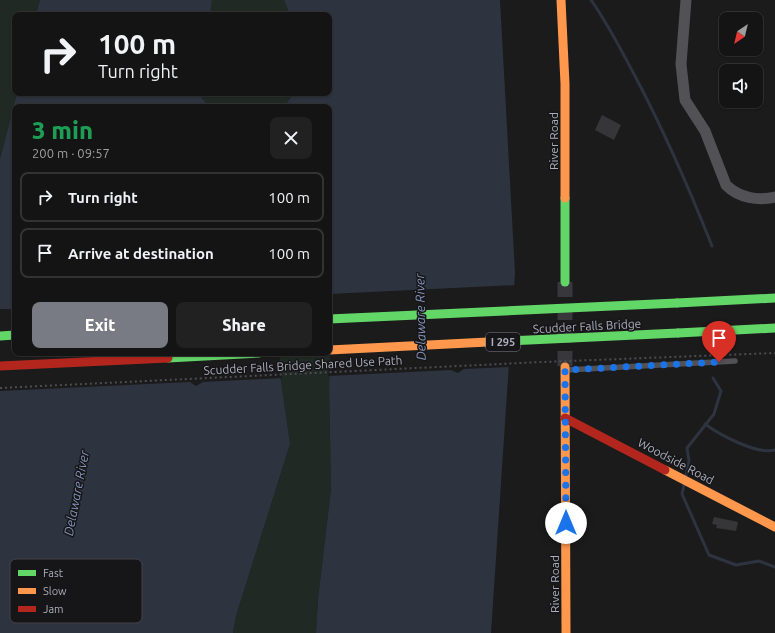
<!DOCTYPE html>
<meta charset="utf-8">
<style>
body{margin:0;font-family:Ubuntu,sans-serif;background:#212122;color:#f1f3f6;height:100vh;display:flex;flex-direction:column;font-size:15px;white-space:nowrap}
*{box-sizing:border-box;margin:0}
p{font-size:13px;color:#9d9ea0}
.icon{flex:none;width:22px;height:22px;fill:none;stroke:currentColor;stroke-width:2;stroke-linecap:round;stroke-linejoin:round}
.map{position:relative;flex:1;overflow:hidden}
.drawer{position:absolute;left:12px;top:104px;width:320px;height:252px;display:flex;flex-direction:column;background:#141415;border-radius:8px;box-shadow:0 1px 3px #0004,0 0 0 1px #333334}
.drawer>*{flex:none}
.hud{position:absolute;left:12px;top:12px;width:320px;height:84px;border-radius:8px;box-shadow:0 1px 3px #0004,0 0 0 1px #333334;background:#141415;color:#f1f3f6;overflow:hidden}
.needle{width:26px;rotate:215deg}
.buttons{position:absolute;left:719px;top:12px;display:grid;gap:8px}
.buttons a{display:grid;place-items:center;width:44px;height:44px;border-radius:8px;background:#141415;box-shadow:0 1px 3px #0004,0 0 0 1px #333334;font-size:20px}
.pin{position:absolute;display:grid;place-items:center;width:34px;height:34px;color:#fff;margin:-41px -17px;border-radius:50% 50% 50% 0;rotate:-45deg;box-shadow:0 0 4px #0007}
.pin .icon{rotate:45deg}
.me{position:absolute;width:44px;margin:-22px;rotate:0deg;stroke-linejoin:round;filter:drop-shadow(0 0 3px #0008)}
.turn{display:flex;align-items:center;gap:14px;height:84px;padding:0 20px;font-size:18px}
.turn .icon{width:52px;height:52px;stroke-width:2.5}
.turn b{display:block;font-size:28px;line-height:34px}
.round{display:grid;place-items:center;flex:none;width:42px;height:42px;border-radius:8px;background:#212122}
.summary{display:flex;align-items:center;justify-content:space-between;height:68px;padding:0 20px}
h1{font-size:24px;font-weight:800;line-height:30px;color:#1e9e55}
.primary-button{display:flex;gap:8px;margin-top:auto;padding:8px 20px}
.primary-button a{flex:1;height:46px;border-radius:8px;background:#797b84;color:#fff;font-size:16px;font-weight:800;line-height:46px;text-align:center}
.primary-button a+a{background:#212122;color:#f1f3f6}
ul{padding:0;list-style:none}
li{display:flex;align-items:center;gap:12px;height:50px;margin:0 8px 6px;padding:0 12px;border:2px solid #333334;border-radius:8px}
li div{flex:1}
li b{display:block;font-size:15px}
li em{font-style:normal}
.map>svg:first-child{display:block}
.green{fill:#212924}
.water{fill:#2d333f}
.pier{fill:#1b1b1c}
.lines{fill:none;stroke-linecap:round;stroke-linejoin:round}
.stream{stroke:#2d333f;stroke-width:3}
.building{fill:#363638}
.secondary-tunnel{stroke:#38383c;stroke-width:15;stroke-dasharray:15 8;stroke-linecap:butt}
.lane{stroke:#515156;stroke-width:5.5}
.street{stroke:#515156;stroke-width:11}
.fast{stroke:#63d668;stroke-width:9}
.slow{stroke:#ff974d;stroke-width:9}
.jam{stroke:#b3261e;stroke-width:9}
.path-bridge{stroke:#4c4c51;stroke-width:2;stroke-dasharray:2 3;stroke-linecap:butt}
.fast-bridge{stroke:#63d668;stroke-width:9}
.slow-bridge{stroke:#ff974d;stroke-width:9}
.route{stroke:#1a73e8;stroke-width:7;stroke-dasharray:0 12.6}
.labels{text-anchor:middle;dominant-baseline:central;stroke-width:3;stroke-linejoin:round;paint-order:stroke}
.shield{fill:#161518;stroke:#7f808b;stroke-width:1}
.shield-label{font-size:11px;font-weight:bold;fill:#acaebc}
.street-label{font-size:12px;fill:#acaebc;stroke:#161518}
.water-label{font-size:13px;font-style:italic;fill:#8394b8;stroke:#161518}
.key{fill:#161518;stroke:#434349;stroke-width:1}
.key-label{font-size:11px;fill:#acaebc}
</style>
<div class="map">
<svg width="775" height="633" viewBox="0 0 775 633">
<rect width="100%" height="100%" fill="#1b1b1c"/>
<g class="green">
<path d="M0,0H40L36,15H15V93H17L0,159Z"/>
<path d="M212,0H284L290,15H210Z"/>
<path d="M201,93H295L283,107H215L207,104L201,97Z"/>
<path d="M277,353H329L332,356L329,383L331,489L318,599L316,633H233L236,616L290,444Z"/>
</g>
<g class="water">
<path d="M40,0H212L210,15H36Z"/>
<path d="M284,0H500L515,273L491,633H316L318,599L331,489L329,383L332,356L329,349V107H283L295,93H329V15H290Z"/>
<path d="M17,93H201V97L207,104L215,107H15V353H277L290,444L236,616L233,633H0V159Z"/>
</g>
<g class="pier">
<path d="M516,285L511,367L464,369L458,373L451,370L328,376L330,356L329,294Z"/>
<path d="M0,309H15V353H279L282,378L203,382L196,386L190,382L0,391Z"/>
</g>
<g class="lines">
<g class="stream">
<path d="M591,0C608,24 621,50 635,76C664,131 689,188 712,246"/>
<path d="M705,424C720,435 757,455 775,450"/>
<path d="M686,475L689,461L687,448L714,414L721,391L713,378"/>
<path d="M684,485L682,494L709,555L736,565L759,561L775,567"/>
</g>
</g>
<g class="building">
<path d="M602,115L621,125L614,140L595,130Z"/>
<path d="M714,517L738,522L736,531L716,528L717,525L712,524Z"/>
</g>
<g class="lines">
<path class="secondary-tunnel" d="M565,282V367"/>
<path class="lane" d="M566,370L735,361"/>
<path class="street" d="M686,0L681,64L685,100L705,131L726,185C739,198 758,201 775,197"/>
<g class="fast">
<path d="M565,198V282"/>
<path d="M677,303L775,298"/>
<path d="M678,333L775,328"/>
<path d="M0,336L15,335"/>
<path d="M168,358L259,353"/>
</g>
<g class="slow">
<path d="M561,0L565,84V198"/>
<path d="M565,367L566,633"/>
<path d="M665,470L775,527"/>
</g>
<g class="jam">
<path d="M0,366L168,358"/>
<path d="M565,418L665,470"/>
</g>
<path class="path-bridge" d="M0,388L542,362L775,353"/>
<g class="fast-bridge">
<path d="M329,319L677,303"/>
<path d="M508,341L678,333"/>
</g>
<path class="slow-bridge" d="M329,350L508,341"/>
</g>
<g class="lines">
<path class="route" d="M566,523L565,370L719,362"/>
</g>
<g class="labels">
<rect class="shield" x="486" y="333" width="34" height="18" rx="3"/>
<g class="shield-label">
<text x="503" y="342">I 295</text>
</g>
<g class="street-label">
<text transform="translate(553 141) rotate(-90)">River Road</text>
<text transform="translate(587 326) rotate(-3)">Scudder Falls Bridge</text>
<text transform="translate(303 365) rotate(-3)">Scudder Falls Bridge Shared Use Path</text>
<text transform="translate(676 461) rotate(28)">Woodside Road</text>
<text transform="translate(554 584) rotate(-90)">River Road</text>
</g>
<g class="water-label">
<text transform="translate(420 317) rotate(-91)">Delaware River</text>
<text transform="translate(76 493) rotate(-79)">Delaware River</text>
</g>
</g>
<rect x="10" y="559" width="132" height="64" rx="6" class="key"/>
<rect x="18" y="570" width="18" height="6" fill="#63d668"/>
<rect x="18" y="588" width="18" height="6" fill="#ff974d"/>
<rect x="18" y="606" width="18" height="6" fill="#b3261e"/>
<g class="key-label">
<text x="43" y="577">Fast</text>
<text x="43" y="595">Slow</text>
<text x="43" y="613">Jam</text>
</g>
</svg>
<div class="buttons">
<a><svg class="needle" viewBox="-14 -14 28 28"><path d="M0-13l5 13h-10z" fill="#e53935"/><path d="M0 13l5-13h-10z" fill="#9d9ea0"/></svg></a>
<a><svg class="icon" aria-label="sound" viewBox="0 0 24 24"><path d="M4 9h4l5-4v14l-5-4H4zM17 9q2 3 0 6"/></svg></a>
</div>
<div class="pin" style="left:719px;top:362px;background:#d93025"><svg class="icon" aria-label="arrive" viewBox="0 0 24 24"><path d="M6 21V4h12l-3 4 3 4H6"/></svg></div>
<svg class="me" style="left:566px;top:523px" viewBox="-20 -20 40 40"><circle r="19" fill="#fff"/><path d="M0-13L10 11 0 6-10 11z" fill="#1a73e8"/></svg>
<div class="hud">
<div class="turn"><svg class="icon" aria-label="right" viewBox="0 0 24 24"><path d="M7 20v-9h11M14 6l5 5-5 5"/></svg><div><b>100 m</b>Turn right</div></div>
</div>
<section class="drawer">
<div class="summary"><div><h1>3 min</h1><p>200 m · 09:57</p></div><a class="round"><svg class="icon" aria-label="close" viewBox="0 0 24 24"><path d="M6 6l12 12M18 6L6 18"/></svg></a></div>
<ul>
<li><svg class="icon" aria-label="right" viewBox="0 0 24 24"><path d="M7 20v-9h11M14 6l5 5-5 5"/></svg><div><b>Turn right</b></div><em>100 m</em></li>
<li><svg class="icon" aria-label="arrive" viewBox="0 0 24 24"><path d="M6 21V4h12l-3 4 3 4H6"/></svg><div><b>Arrive at destination</b></div><em>100 m</em></li>
</ul>
<div class="primary-button"><a>Exit</a><a>Share</a></div>
</section>
</div>
